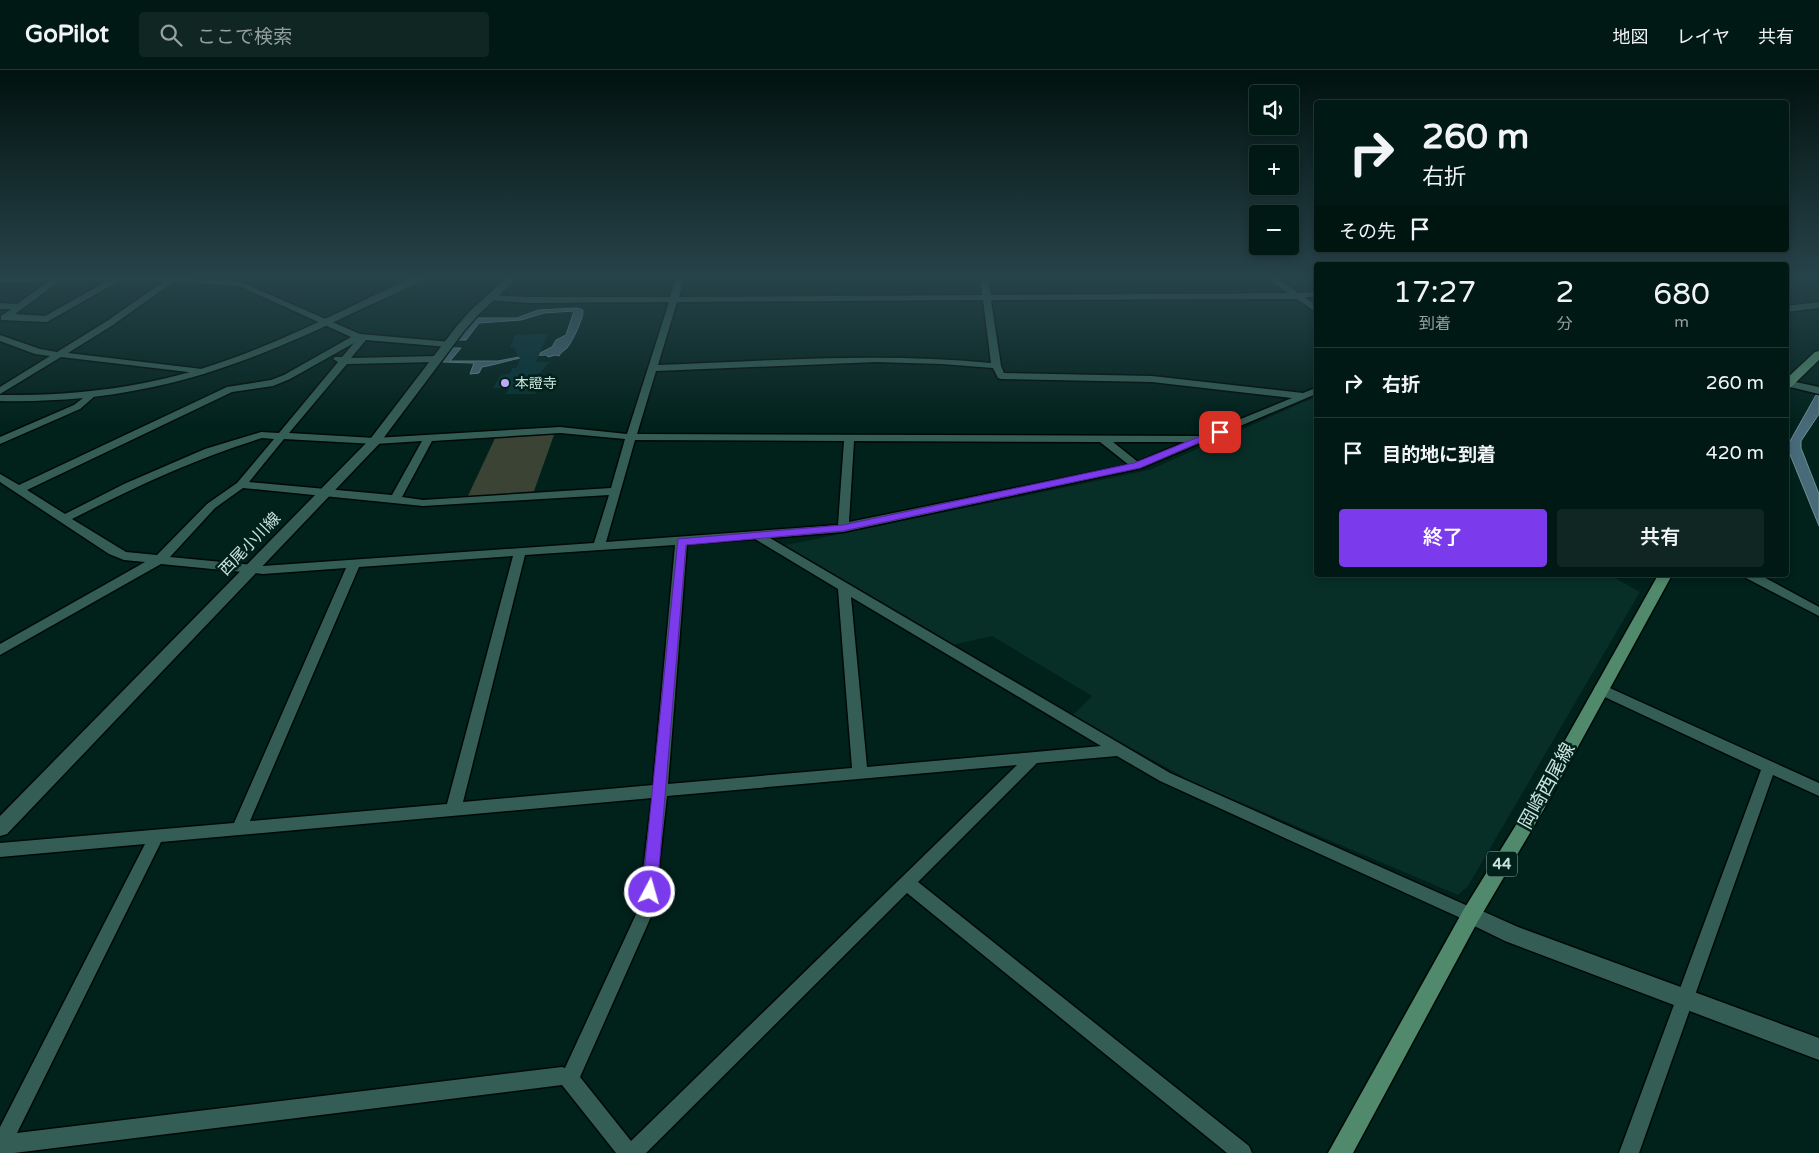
<!DOCTYPE html>
<html lang="ja">
<meta charset="utf-8">
<style>
body{margin:0;font-family:"Varela Round","Noto Sans JP",sans-serif;background:#0f2622;color:#f1f3f6;height:100vh;display:flex;flex-direction:column;font-size:19px;white-space:nowrap}
*{box-sizing:border-box;margin:0}
p{font-size:16px;color:#96a0a0}
.icon{flex:none;width:28px;height:28px;fill:none;stroke:currentColor;stroke-width:2;stroke-linecap:round;stroke-linejoin:round}
.map{position:relative;flex:1;overflow:hidden}
.panel{position:absolute;left:1314px;top:192px;width:475px;height:315px;display:flex;flex-direction:column;background:#011914;border-radius:5px;box-shadow:0 2px 8px #0003,0 0 0 1px #233834}
.panel>*{flex:none}
.guide{position:absolute;left:1314px;top:30px;width:475px;height:152px;border-radius:5px;box-shadow:0 2px 8px #0003,0 0 0 1px #233834;background:#011914;color:#f1f3f6;overflow:hidden}
.buttons{position:absolute;left:1249px;top:15px;display:grid;gap:10px}
.buttons a{display:grid;place-items:center;width:50px;height:50px;border-radius:5px;background:#011914;box-shadow:0 2px 8px #0003,0 0 0 1px #233834;font-size:25px}
.pin{position:absolute;display:grid;place-items:center;width:42px;height:42px;color:#fff;margin:-21px;border-radius:10px;box-shadow:0 2px 8px #0006}
.me{position:absolute;width:55px;margin:-28px;rotate:6deg;stroke-linejoin:round;filter:drop-shadow(0 0 4px #0008)}
.turn{display:flex;align-items:center;gap:18px;height:105px;padding:0 25px;font-size:22px}
.turn .icon{width:65px;height:65px;stroke-width:2.5}
.turn b{display:block;font-size:35px;line-height:42px}
.then{display:flex;align-items:center;height:48px;padding:0 25px;background:#0003;gap:10px;font-size:19px}
.eta{display:flex;justify-content:space-evenly;align-items:center;height:85px;text-align:center}
.eta b{font-size:30px;font-weight:600;line-height:35px}
.cta{display:flex;gap:10px;margin-top:auto;padding:10px 25px}
.cta a{flex:1;height:58px;border-radius:5px;background:#7c3aed;color:#fff;font-size:20px;font-weight:600;line-height:58px;text-align:center}
.cta a+a{background:#0f2622;color:#f1f3f6}
ul{padding:0;list-style:none}
li{display:flex;align-items:center;gap:15px;height:70px;padding:0 25px;border-top:1px solid #233834}
li div{flex:1}
li b{display:block;font-size:19px}
li em{font-style:normal}
header{display:flex;align-items:center;gap:30px;box-sizing:border-box;height:70px;padding:0 25px;background:#011914;border-bottom:1px solid #233834}
header strong{font-size:24px}
nav{display:flex;gap:28px;margin-inline-start:auto;font-size:18px}
.search{width:350px;height:45px;background:#0f2622;display:flex;align-items:center;gap:12px;box-sizing:border-box;padding:0 18px;border-radius:5px;color:#96a0a0;font-size:19px}
.map>svg:first-child{display:block}
.built{fill:#082e28}
.green{fill:#3b4434}
.water{fill:#486b79;stroke:#708f97}
.building{fill:#053235}
.lines{fill:none;stroke-linecap:round;stroke-linejoin:round}
.minor-casing{stroke:#000906;stroke-width:3}
.tertiary-casing{stroke:#000906;stroke-width:3}
.secondary-casing{stroke:#000906;stroke-width:3}
.primary-casing{stroke:#000906;stroke-width:3}
.minor{fill:#345e55;fill-rule:evenodd}
.tertiary{fill:#345e55;fill-rule:evenodd}
.secondary{fill:#345e55;fill-rule:evenodd}
.primary{fill:#50896c;fill-rule:evenodd}
.route{fill:#7c3aed;stroke:#51269a}
.poi-dot{fill:#bea9f5;stroke:#01211b;stroke-width:2}
.labels{text-anchor:middle;dominant-baseline:central;stroke-width:5;stroke-linejoin:round;paint-order:stroke}
.far-poi-label{font-size:14px;fill:#cce2dc;stroke:#01211b;text-anchor:start}
.shield{fill:#01211b;stroke:#8fa8a2;stroke-width:1}
.shield-label{font-size:15px;font-weight:bold;fill:#cce2dc}
.street-label{font-size:16px;fill:#cce2dc;stroke:#01211b}
.near-street-label{font-size:19px;fill:#cce2dc;stroke:#01211b}
</style>
<header>
<strong>GoPilot</strong>
<div class="search"><svg class="icon" aria-label="search" viewBox="0 0 24 24"><circle cx="10" cy="10" r="6"/><path d="M15 15l6 6"/></svg>ここで検索</div>
<nav><a>地図</a><a>レイヤ</a><a>共有</a></nav>
</header>
<div class="map">
<svg width="1819" height="1083" viewBox="0 0 1819 1083">
<rect width="100%" height="100%" fill="#01211b"/>
<path class="built" d="M1316,327V505H1610L1640,522L1468,816L1458,825L1195,713L1072,646L1092,626L992,566L953,575L781,476L1149,400Z"/>
<path class="green" d="M555,362L533,424L467,428L496,366Z"/>
<g class="water">
<path d="M577,238L583,240C584,248 572,272 567,278C564,281 560,283 559,286L556,285L548,287L546,285C523,285 504,293 482,297L479,303L470,304L474,293L443,292L453,278H461L450,291H498L540,283L552,277L556,270L566,265L574,241L544,243L521,250L479,253L466,270H456L477,248H517L538,240Z"/>
<path d="M1816,325L1819,326V344L1801,371V378L1819,424V456L1789,382V373Z"/>
</g>
<path class="building" d="M548,264L536,292H550L539,304L535,315L538,318L535,324H505L509,318H493L500,306L510,303L512,298H516L520,289L514,278H510L515,265Z"/>
<g class="lines">
<g class="minor-casing">
<g id="minor">
<path d="M63,206L173,207L241,212L360,264L451,272V276L448,277L366,270L351,288L438,286L443,289L438,292L347,294L289,363L375,368L560,357L627,364L669,232L528,233L488,230L487,228L491,225L528,227H670L677,206H685L679,227L982,225L980,206H988L991,225L1297,223L1316,222V226L1297,229L991,230L1001,296L1004,303L1152,306L1303,323L1316,318V324L1141,398L843,462L770,468L1170,703L1477,840L1479,845L1477,850L1471,853L1465,850L1160,711L1117,686L1037,693L918,812L1249,1076L1252,1083H1227L907,823L646,1083H616L562,1015L14,1083H0V1057L145,774L0,787V773L234,753L346,498L263,504L161,494L0,585V574L145,492L124,490L109,484L0,412V404L19,415L227,317L271,310L284,305L351,267L239,216L173,212L113,255L68,283L202,299L205,300V304L61,287L0,324V317L50,286L35,284L0,271V265L40,279L57,282L107,251L163,212L119,211L47,252L1,250V246L11,239H0V233L17,234L48,212H0V208ZM60,211H107L45,246L15,244ZM983,230L991,293C879,282 770,291 658,295L677,232ZM354,273L342,287H335L333,289L338,292L279,363L261,362L205,379L124,414L65,444L27,420L232,322L273,316L290,309ZM876,292L942,294L993,298L998,308L1001,309L1152,312L1292,328L1199,366L637,364L656,301ZM560,363L625,369L611,418L423,430L402,427L432,371ZM262,368L274,369L237,413L207,434L157,485L126,482L72,449C135,417 194,389 262,368ZM284,369L375,374L422,371L392,425L249,412ZM635,370L844,371L838,455L606,472ZM854,371L1100,372L1129,395L849,452ZM1113,372H1185L1138,392ZM243,418L423,436L609,425L594,473L263,496L170,487L215,438ZM755,469L838,519L852,698L668,714L687,474ZM675,475L653,715L463,732L525,485ZM513,486L447,734L250,751L359,497ZM851,527L1101,676L867,697ZM1017,695L631,1071L580,1007L654,840L667,726ZM652,728L638,840L565,998L562,997L17,1063L161,772Z"/>
<path d="M1819,232V238L1786,242V236Z"/>
<path d="M91,322L96,325L80,339L0,374V367L74,335Z"/>
<path d="M1744,505H1760L1819,537V546L1746,508Z"/>
<path d="M1601,614L1819,713V726L1773,705L1639,1083H1619L1761,700L1596,623L1594,619L1596,615Z"/>
</g>
</g>
<g class="tertiary-casing">
<g id="tertiary">
<path d="M415,206H427C418,215 374,233 359,240C237,300 138,334 0,331V325C73,326 144,318 213,295C283,272 348,237 415,206Z"/>
<path d="M1263,206H1274L1316,235V242Z"/>
<path d="M1786,310L1819,317V324L1786,316Z"/>
<path d="M1471,836L1518,857L1819,968V990L1505,871L1464,851L1461,845L1464,839Z"/>
</g>
</g>
<g class="secondary-casing">
<path id="secondary" d="M509,206H520L479,244L464,261L379,374L7,764L0,766V746L371,368L456,257L471,240Z"/>
</g>
<g class="primary-casing">
<g id="primary">
<path d="M1819,281V290L1790,318L1786,319V309L1815,282Z"/>
<path d="M1658,505H1672L1544,739L1478,851L1353,1083H1328L1464,839L1532,729Z"/>
</g>
</g>
<use href="#minor" class="minor"/>
<use href="#tertiary" class="tertiary"/>
<use href="#secondary" class="secondary"/>
<use href="#primary" class="primary"/>
</g>
<linearGradient id="sky" x2="0" y2="1"><stop stop-color="#01120f"/><stop offset="0.58" stop-color="#27434a"/><stop offset="1" stop-color="#27434a" stop-opacity="0"/></linearGradient>
<rect width="1819" height="357" fill="url(#sky)"/>
<path class="route" d="M1216,360H1223L1224,362L1140,398L843,461L686,475L657,822L655,827L650,828L644,827L642,822L678,469L843,455L1134,393Z"/>
<circle class="poi-dot" cx="505" cy="313" r="5"/>
<g class="labels">
<g class="far-poi-label">
<text x="515" y="313">本證寺</text>
</g>
<rect class="shield" x="1487" y="781.5" width="30" height="25" rx="4"/>
<g class="shield-label">
<text x="1502" y="794">44</text>
</g>
<g class="street-label">
<text transform="translate(250 474) rotate(-46)">西尾小川線</text>
</g>
<g class="near-street-label">
<text transform="translate(1547 716) rotate(-61)">岡崎西尾線</text>
</g>
</g>
</svg>
<div class="buttons">
<a><svg class="icon" aria-label="sound" viewBox="0 0 24 24"><path d="M4 9h4l5-4v14l-5-4H4zM17 9q2 3 0 6"/></svg></a>
<a>+</a>
<a>−</a>
</div>
<div class="pin" style="left:1220px;top:362px;background:#d93025"><svg class="icon" aria-label="arrive" viewBox="0 0 24 24"><path d="M6 21V4h12l-3 4 3 4H6"/></svg></div>
<svg class="me" style="left:650px;top:822px" viewBox="-20 -20 40 40"><circle r="17" fill="#7c3aed" stroke="#fff" stroke-width="3"/><path d="M0-11L8 9 0 5-8 9z" fill="#fff"/></svg>
<div class="guide">
<div class="turn"><svg class="icon" aria-label="right" viewBox="0 0 24 24"><path d="M7 20v-9h11M14 6l5 5-5 5"/></svg><div><b>260 m</b>右折</div></div>
<div class="then">その先<svg class="icon" aria-label="arrive" viewBox="0 0 24 24"><path d="M6 21V4h12l-3 4 3 4H6"/></svg></div>
</div>
<section class="panel">
<div class="eta">
<div><b>17:27</b><p>到着</p></div>
<div><b>2</b><p>分</p></div>
<div><b>680</b><p>m</p></div>
</div>
<ul>
<li><svg class="icon" aria-label="right" viewBox="0 0 24 24"><path d="M7 20v-9h11M14 6l5 5-5 5"/></svg><div><b>右折</b></div><em>260 m</em></li>
<li><svg class="icon" aria-label="arrive" viewBox="0 0 24 24"><path d="M6 21V4h12l-3 4 3 4H6"/></svg><div><b>目的地に到着</b></div><em>420 m</em></li>
</ul>
<div class="cta"><a>終了</a><a>共有</a></div>
</section>
</div>
